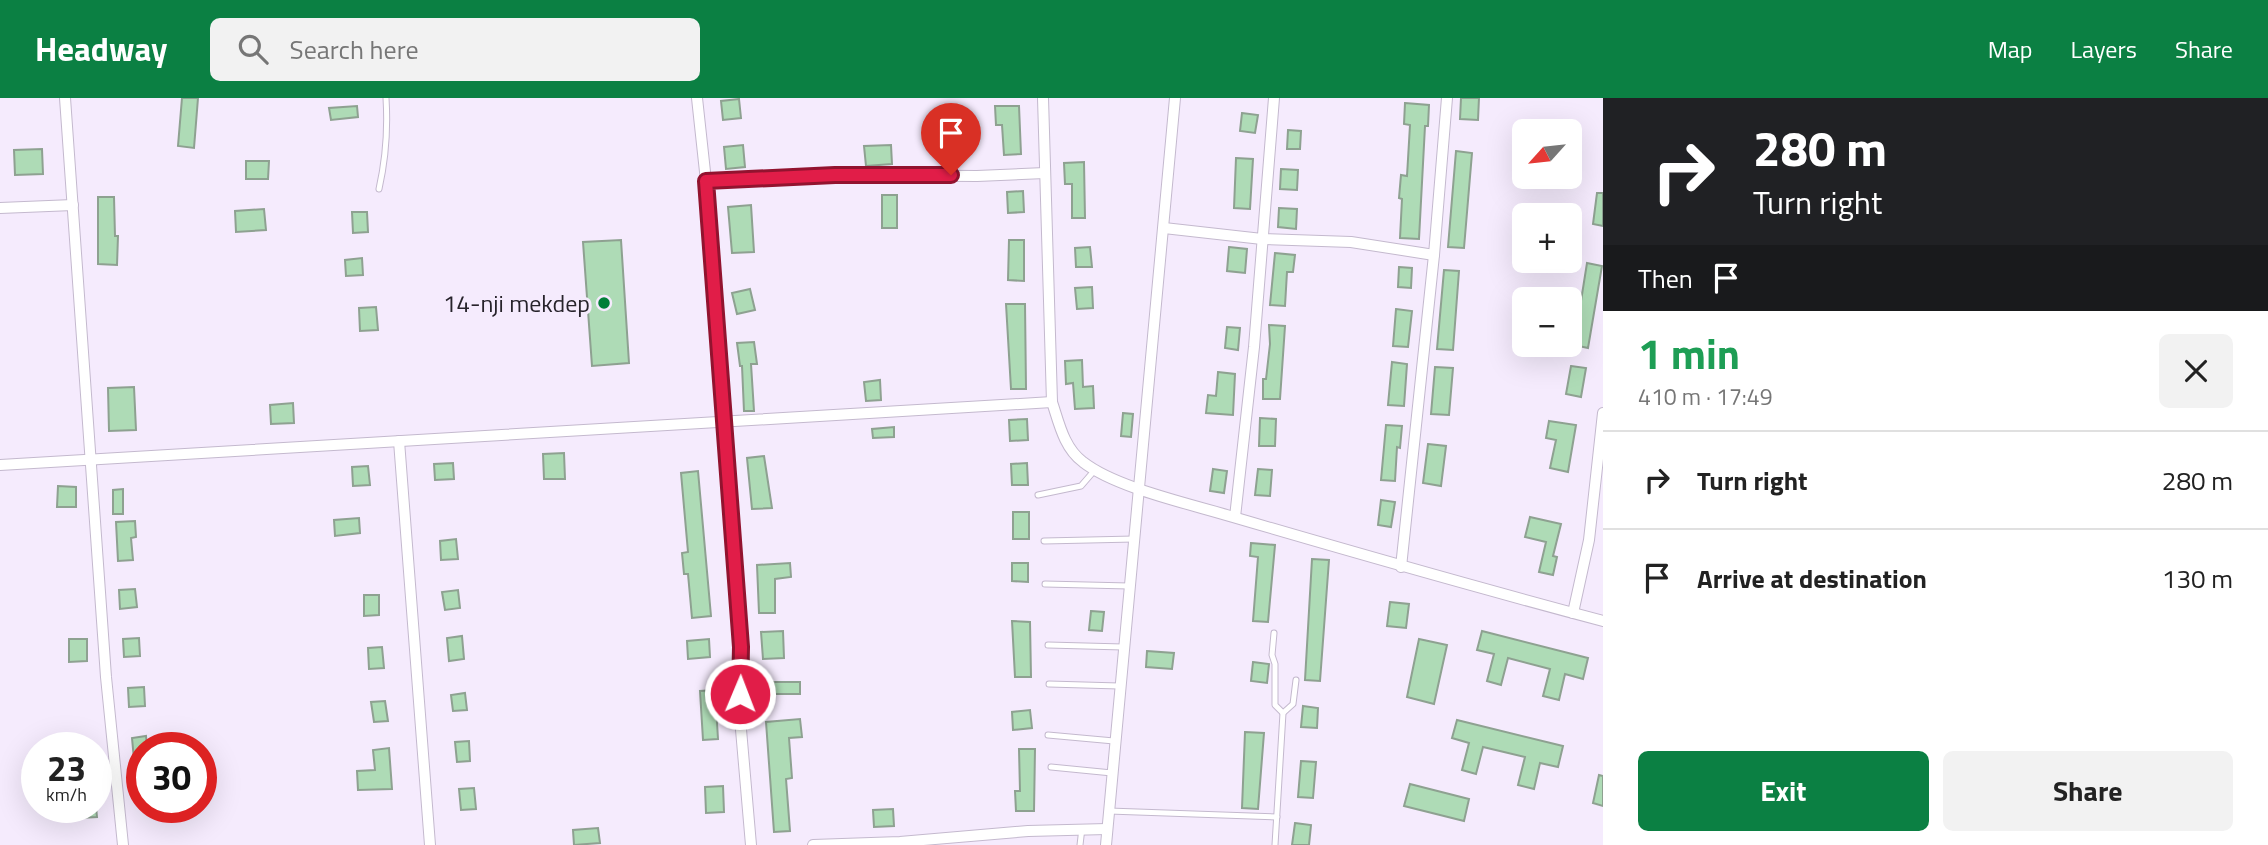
<!DOCTYPE html>
<meta charset="utf-8">
<style>
body{margin:0;font-family:"Titillium Web",sans-serif;background:#f2f2f2;color:#222;height:100vh;display:flex;flex-direction:column;font-size:26px;white-space:nowrap}
*{box-sizing:border-box;margin:0}
p{font-size:23px;color:#767676}
.icon{flex:none;width:38px;height:38px;fill:none;stroke:currentColor;stroke-width:2;stroke-linecap:round;stroke-linejoin:round}
.map{position:relative;flex:1;overflow:hidden}
.sheet{display:flex;flex-direction:column;background:#fff;width:665px}
.sheet>*{flex:none}
.guide{background:#202124;color:#fff;overflow:hidden}
.needle{width:46px;rotate:243deg}
.tools{position:absolute;left:1512px;top:21px;display:grid;gap:14px}
.tools a{display:grid;place-items:center;width:70px;height:70px;border-radius:10px;background:#fff;box-shadow:0 7px 28px #0002;font-size:35px}
.speed{position:absolute;left:21px;top:634px;display:flex;gap:14px;font-size:35px;font-weight:700;text-align:center}
.speed>*{display:grid;place-content:center;width:91px;height:91px;border-radius:50%;background:#fff;box-shadow:0 7px 28px #0002;line-height:1}
.speed small{font-size:18px;font-weight:400}
.speed .limit{border:10px solid #d22;background:#fff;color:#111}
.pin{position:absolute;display:grid;place-items:center;width:60px;height:60px;color:#fff;margin:-72px -30px;border-radius:50% 50% 50% 0;rotate:-45deg;box-shadow:0 0 7px #0007}
.pin .icon{rotate:45deg}
.me{position:absolute;width:77px;margin:-38px;rotate:1deg;stroke-linejoin:round;filter:drop-shadow(0 0 5px #0008)}
.turn{display:flex;align-items:center;gap:24px;height:147px;padding:0 35px;font-size:32px}
.turn .icon{width:91px;height:91px;stroke-width:2.5}
.turn b{display:block;font-size:49px;line-height:60px}
.then{display:flex;align-items:center;height:66px;padding:0 35px;background:#0003;gap:14px;font-size:26px}
.round{display:grid;place-items:center;flex:none;width:74px;height:74px;border-radius:10px;background:#f2f2f2}
.headline{display:flex;align-items:center;justify-content:space-between;height:119px;padding:0 35px}
h1{font-size:42px;font-weight:700;line-height:52px;color:#1e9e55}
.cta{display:flex;gap:14px;margin-top:auto;padding:14px 35px}
.cta a{flex:1;height:80px;border-radius:10px;background:#0b8043;color:#fff;font-size:28px;font-weight:700;line-height:80px;text-align:center}
.cta a+a{background:#f2f2f2;color:#222}
ul{padding:0;list-style:none}
li{display:flex;align-items:center;gap:21px;height:98px;padding:0 35px;border-top:2px solid #e0e0e0}
li div{flex:1}
li b{display:block;font-size:26px}
li em{font-style:normal}
header{display:flex;align-items:center;gap:42px;box-sizing:border-box;height:98px;padding:0 35px;background:#0b8043;color:#fff}
header strong{font-size:33px}
nav{display:flex;gap:38px;margin-inline-start:auto;font-size:24px}
.search{width:490px;height:63px;background:#f2f2f2;display:flex;align-items:center;gap:18px;box-sizing:border-box;padding:0 24px;border-radius:10px;color:#767676;font-size:26px}
main{display:flex;flex:1;min-height:0}
.map>svg:first-child{display:block}
.building{fill:#aedbb6;stroke:#8ea191;stroke-width:2}
.lines{fill:none;stroke-linecap:round;stroke-linejoin:round}
.lane-casing{stroke:#c4b9ce;stroke-width:7}
.street-casing{stroke:#c4b9ce;stroke-width:12}
.lane{stroke:#fff;stroke-width:5}
.street{stroke:#fff;stroke-width:10}
.route-casing{stroke:#92132f;stroke-width:18}
.route{stroke:#e11d48;stroke-width:12}
.poi-dot{fill:#017f38;stroke:#f5ebfd;stroke-width:2.5}
.labels{text-anchor:middle;dominant-baseline:central;stroke-width:6;stroke-linejoin:round;paint-order:stroke}
.poi-label{font-size:24px;fill:#27232b;stroke:#f5ebfd;text-anchor:end}
</style>
<header>
<strong>Headway</strong>
<div class="search"><svg class="icon" aria-label="search" viewBox="0 0 24 24"><circle cx="10" cy="10" r="6"/><path d="M15 15l6 6"/></svg>Search here</div>
<nav><a>Map</a><a>Layers</a><a>Share</a></nav>
</header>
<main>
<div class="map">
<svg width="1603" height="747" viewBox="0 0 1603 747">
<rect width="100%" height="100%" fill="#f5ebfd"/>
<g class="building">
<path d="M182,0H198L194,50L178,48Z"/>
<path d="M1461,0H1479L1478,22L1460,21Z"/>
<path d="M739,1L741,20L723,22L721,3Z"/>
<path d="M1405,5L1429,7L1428,28H1425L1419,141L1400,140L1402,101L1399,100L1401,77L1407,78L1410,27L1404,26Z"/>
<path d="M357,8L358,19L331,22L329,10Z"/>
<path d="M995,8H1019L1021,56L1004,57L1002,27H996Z"/>
<path d="M1242,15L1258,17L1255,35L1240,33Z"/>
<path d="M1288,32L1301,33L1300,51H1287Z"/>
<path d="M743,47L745,69L726,71L724,49Z"/>
<path d="M891,47L892,66L866,68L864,48Z"/>
<path d="M42,51L43,76L15,77L14,52Z"/>
<path d="M1456,53L1472,55L1464,150L1448,149Z"/>
<path d="M1236,60L1253,61L1250,111L1234,110Z"/>
<path d="M246,63H269L268,81H246Z"/>
<path d="M1084,64L1085,120H1072V86H1065L1064,65Z"/>
<path d="M1281,71L1298,72L1297,92L1280,91Z"/>
<path d="M1023,93L1024,114L1008,115L1007,94Z"/>
<path d="M1597,95H1603V128L1593,126Z"/>
<rect x="882" y="97" width="15" height="33"/>
<path d="M98,99H114L115,138H118L117,167L98,166Z"/>
<path d="M751,107L754,154L732,155L728,109Z"/>
<path d="M1279,110L1297,111L1296,131L1278,129Z"/>
<path d="M264,111L266,132L236,134L235,113Z"/>
<path d="M352,114H367L368,134L353,135Z"/>
<path d="M621,142L629,265L592,268L583,144Z"/>
<path d="M1009,142H1024V183L1008,182Z"/>
<path d="M1090,149L1092,169H1076L1075,150Z"/>
<path d="M1229,149L1247,151L1245,175L1227,173Z"/>
<path d="M1275,155L1295,157L1293,174H1287L1285,208L1270,207Z"/>
<path d="M362,160L363,177L346,178L345,162Z"/>
<path d="M1587,165L1602,168L1588,250L1574,247Z"/>
<path d="M1399,169L1412,170L1411,190L1398,189Z"/>
<path d="M1444,172L1459,173L1453,252L1437,251Z"/>
<path d="M1092,189L1093,210L1077,211L1075,190Z"/>
<path d="M750,191L755,212L737,216L732,195Z"/>
<path d="M1006,206H1025L1026,291H1011Z"/>
<path d="M376,209L378,232L360,233L359,210Z"/>
<path d="M1396,211L1412,213L1408,249L1393,248Z"/>
<path d="M1269,227L1285,228L1280,301H1263V281H1266L1270,246Z"/>
<path d="M1227,229L1240,230L1238,252L1225,250Z"/>
<path d="M754,244L757,266H751L754,313H744L742,268H740L737,245Z"/>
<path d="M1082,262L1083,289L1093,288L1094,310L1075,311L1073,285L1066,286L1065,263Z"/>
<path d="M1392,264L1407,266L1404,308L1388,307Z"/>
<path d="M1571,268L1586,270L1581,299L1566,296Z"/>
<path d="M1435,269L1453,270L1449,317L1431,316Z"/>
<path d="M1218,274L1235,276L1233,317L1206,315L1208,297L1216,298Z"/>
<path d="M880,282L881,302L866,303L864,284Z"/>
<path d="M134,289L136,332L109,333L108,290Z"/>
<path d="M293,305L294,325L271,326L270,307Z"/>
<path d="M1123,315L1133,316L1131,339L1121,338Z"/>
<path d="M1260,320L1276,321L1275,348H1259Z"/>
<path d="M1027,321L1028,342L1010,343L1009,322Z"/>
<path d="M1549,323L1576,327L1568,374L1550,370L1556,342L1546,340Z"/>
<path d="M1386,327L1402,328L1400,350L1397,349L1395,383L1381,382Z"/>
<path d="M894,329V339L873,340L872,331Z"/>
<path d="M1428,346L1446,348L1441,388L1423,385Z"/>
<path d="M564,355L565,381H544L543,356Z"/>
<path d="M764,358L772,410L752,411L747,360Z"/>
<path d="M453,365L454,381L435,382L434,366Z"/>
<path d="M1027,365L1028,387H1012L1011,366Z"/>
<path d="M368,368L370,387L353,388L352,369Z"/>
<path d="M1213,371L1227,373L1224,395L1210,393Z"/>
<path d="M1258,371L1272,372L1270,398L1255,397Z"/>
<path d="M698,373L711,518L692,520L688,476H684L682,455L688,454L681,375Z"/>
<path d="M58,388L76,389V409H57Z"/>
<path d="M123,391V416H113V392Z"/>
<path d="M1381,402L1395,404L1391,429L1378,427Z"/>
<rect x="1013" y="414" width="16" height="27"/>
<path d="M1530,419L1561,426L1553,458L1557,459L1553,477L1539,474L1546,444L1525,439Z"/>
<path d="M359,420L360,435L335,438L334,422Z"/>
<path d="M135,423L136,439L131,440L133,462L118,463L116,424Z"/>
<path d="M456,441L458,461L441,462L440,443Z"/>
<path d="M1251,445L1275,447L1268,524L1253,523L1258,459L1250,458Z"/>
<path d="M1312,461L1329,462L1320,583L1305,582Z"/>
<path d="M790,465L791,479L775,481V515H759L757,467Z"/>
<path d="M1012,465H1028V484L1012,483Z"/>
<path d="M135,491L137,509L120,511L119,492Z"/>
<path d="M458,492L460,510L445,512L442,494Z"/>
<path d="M364,497H379V517L364,518Z"/>
<path d="M1390,504L1409,506L1406,530L1387,528Z"/>
<path d="M1091,513L1104,514L1102,533L1089,532Z"/>
<path d="M1012,523L1030,524L1031,579H1015Z"/>
<path d="M783,533L784,560L763,561L761,534Z"/>
<path d="M1482,533L1588,560L1583,581L1565,576L1559,602L1543,598L1550,571L1508,560L1501,587L1487,583L1494,556L1477,552Z"/>
<path d="M462,538L464,561L449,563L447,540Z"/>
<path d="M139,540L140,558L124,559L123,541Z"/>
<path d="M69,541H87V563L69,564Z"/>
<path d="M709,541L710,559L688,561L687,543Z"/>
<path d="M1419,541L1447,547L1434,606L1407,599Z"/>
<path d="M382,549L384,570L369,571L368,550Z"/>
<path d="M1147,553L1174,555L1172,571L1146,569Z"/>
<path d="M1253,564L1269,566L1267,585L1251,583Z"/>
<rect x="765" y="584" width="35" height="12"/>
<path d="M144,589L145,608L129,609L128,590Z"/>
<path d="M715,592L718,641L703,642L700,593Z"/>
<path d="M465,595L467,612L453,613L451,597Z"/>
<path d="M385,603L388,623L374,624L371,604Z"/>
<path d="M1303,608L1318,610L1317,630L1301,629Z"/>
<path d="M1030,612L1032,630L1013,632L1012,614Z"/>
<path d="M800,621L802,639L789,640L792,680L786,681L790,733L774,734L766,624Z"/>
<path d="M1457,622L1563,648L1558,669L1540,665L1534,691L1518,687L1525,659L1483,649L1476,676L1462,672L1469,645L1452,640Z"/>
<path d="M1245,634L1264,635L1258,711L1242,710Z"/>
<path d="M146,638L147,649H142V672H135L132,640Z"/>
<path d="M469,643L470,663L457,664L455,644Z"/>
<path d="M389,650L392,691L358,692L357,673L375,672L373,652Z"/>
<path d="M1019,651H1035L1034,713H1016L1015,693H1020Z"/>
<path d="M1301,663L1316,664L1313,700L1298,699Z"/>
<path d="M1599,677L1603,678V708L1593,705Z"/>
<path d="M1410,686L1469,701L1464,723L1404,708Z"/>
<path d="M723,688L724,714L706,715L705,689Z"/>
<path d="M474,690L476,711L461,712L459,691Z"/>
<path d="M79,709H96L97,719L79,720Z"/>
<path d="M893,711L894,728L874,729L873,712Z"/>
<path d="M1295,725L1311,727L1309,747H1292Z"/>
<path d="M598,730L600,745L574,747L573,732Z"/>
</g>
<g class="lines">
<g class="lane-casing">
<g id="lane">
<path d="M379,91C386,60 388,32 386,0"/>
<path d="M1038,397L1081,388L1094,373"/>
<path d="M1044,443L1134,441"/>
<path d="M1045,486L1129,488"/>
<path d="M1274,535L1272,557L1275,566V607L1283,615"/>
<path d="M1048,547L1123,549"/>
<path d="M1049,586L1119,588"/>
<path d="M1048,637L1114,643"/>
<path d="M1051,669L1112,675"/>
<path d="M1109,713L1277,719"/>
<path d="M1080,747L1082,730"/>
<path d="M1275,747L1283,615L1293,606L1296,582"/>
</g>
</g>
<g class="street-casing">
<g id="street">
<path d="M65,0L106,579L123,747"/>
<path d="M697,0L706,83L741,549L740,620L751,747"/>
<path d="M1043,0L1052,304C1059,325 1064,350 1083,364C1116,390 1191,406 1233,419C1356,455 1479,490 1603,523"/>
<path d="M706,83L835,77L977,78L1045,75"/>
<path d="M0,110L73,107"/>
<path d="M1164,130L1262,141L1351,144L1434,157"/>
<path d="M399,343L430,747"/>
<path d="M0,367L1052,304"/>
<path d="M1235,419L1254,249L1274,0"/>
<path d="M1401,469L1434,157L1447,0"/>
<path d="M1573,515L1589,442L1603,315"/>
<path d="M813,747L900,744L1028,733L1107,731"/>
<path d="M1106,747L1175,0"/>
</g>
</g>
<use href="#lane" class="lane"/>
<use href="#street" class="street"/>
</g>
<g class="lines">
<g class="route-casing">
<path id="route" d="M740,596L741,549L706,83L835,77H951"/>
</g>
<use href="#route" class="route"/>
</g>
<circle class="poi-dot" cx="604" cy="205" r="7"/>
<g class="labels">
<g class="poi-label">
<text x="590" y="205">14-nji mekdep</text>
</g>
</g>
</svg>
<div class="tools">
<a><svg class="needle" viewBox="-14 -14 28 28"><path d="M0-13l5 13h-10z" fill="#e53935"/><path d="M0 13l5-13h-10z" fill="#767676"/></svg></a>
<a>+</a>
<a>−</a>
</div>
<div class="speed"><div>23<small>km/h</small></div><div class="limit">30</div></div>
<div class="pin" style="left:951px;top:77px;background:#d93025"><svg class="icon" aria-label="arrive" viewBox="0 0 24 24"><path d="M6 21V4h12l-3 4 3 4H6"/></svg></div>
<svg class="me" style="left:740px;top:596px" viewBox="-20 -20 40 40"><circle r="17" fill="#e11d48" stroke="#fff" stroke-width="3"/><path d="M0-11L8 9 0 5-8 9z" fill="#fff"/></svg>
</div>
<section class="sheet">
<div class="guide">
<div class="turn"><svg class="icon" aria-label="right" viewBox="0 0 24 24"><path d="M7 20v-9h11M14 6l5 5-5 5"/></svg><div><b>280 m</b>Turn right</div></div>
<div class="then">Then<svg class="icon" aria-label="arrive" viewBox="0 0 24 24"><path d="M6 21V4h12l-3 4 3 4H6"/></svg></div>
</div>
<div class="headline"><div><h1>1 min</h1><p>410 m · 17:49</p></div><a class="round"><svg class="icon" aria-label="close" viewBox="0 0 24 24"><path d="M6 6l12 12M18 6L6 18"/></svg></a></div>
<ul>
<li><svg class="icon" aria-label="right" viewBox="0 0 24 24"><path d="M7 20v-9h11M14 6l5 5-5 5"/></svg><div><b>Turn right</b></div><em>280 m</em></li>
<li><svg class="icon" aria-label="arrive" viewBox="0 0 24 24"><path d="M6 21V4h12l-3 4 3 4H6"/></svg><div><b>Arrive at destination</b></div><em>130 m</em></li>
</ul>
<div class="cta"><a>Exit</a><a>Share</a></div>
</section>
</main>
